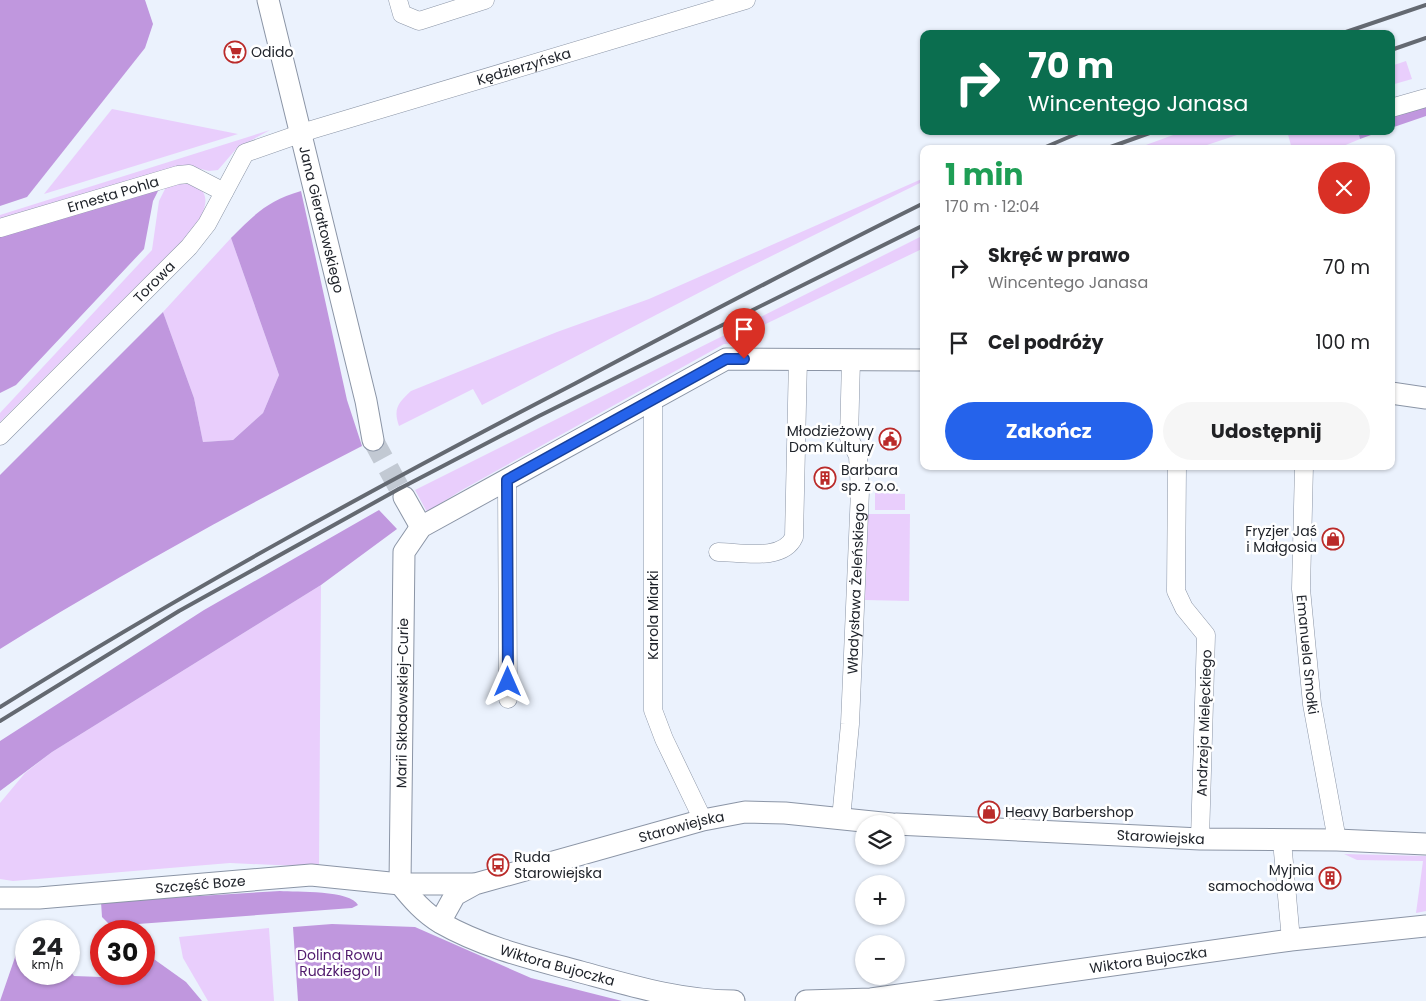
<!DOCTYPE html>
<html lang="pl">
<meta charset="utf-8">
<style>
body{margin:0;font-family:Poppins,sans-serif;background:#f6f6f6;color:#202124;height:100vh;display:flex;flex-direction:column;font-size:19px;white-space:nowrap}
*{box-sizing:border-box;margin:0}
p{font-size:16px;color:#757577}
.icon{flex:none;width:28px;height:28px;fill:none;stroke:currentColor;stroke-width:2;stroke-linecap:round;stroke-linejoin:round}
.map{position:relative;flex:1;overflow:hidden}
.side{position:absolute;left:920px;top:145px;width:475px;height:325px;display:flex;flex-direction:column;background:#fff;border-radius:10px;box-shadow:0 1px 4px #0004}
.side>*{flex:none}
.banner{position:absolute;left:920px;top:30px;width:475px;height:105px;border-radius:10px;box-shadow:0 1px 4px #0004;background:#0b6e4f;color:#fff;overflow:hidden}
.controls{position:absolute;left:855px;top:815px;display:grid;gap:10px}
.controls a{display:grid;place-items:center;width:50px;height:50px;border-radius:50%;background:#fff;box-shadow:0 1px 4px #0004;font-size:25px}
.speed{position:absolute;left:15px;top:920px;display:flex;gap:10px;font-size:25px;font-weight:700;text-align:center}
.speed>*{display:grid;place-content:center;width:65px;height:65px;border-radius:50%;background:#fff;box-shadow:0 1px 4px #0004;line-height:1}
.speed small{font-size:12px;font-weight:400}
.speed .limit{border:8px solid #d22;background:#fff;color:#111}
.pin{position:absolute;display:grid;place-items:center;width:42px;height:42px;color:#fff;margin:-51px -21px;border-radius:50% 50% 50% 0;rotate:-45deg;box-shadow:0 0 5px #0007}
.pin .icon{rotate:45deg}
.me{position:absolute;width:55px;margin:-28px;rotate:0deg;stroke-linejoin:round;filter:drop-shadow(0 0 4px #0008)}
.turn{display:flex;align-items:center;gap:18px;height:105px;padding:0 25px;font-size:22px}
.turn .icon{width:65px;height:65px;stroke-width:2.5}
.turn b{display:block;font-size:35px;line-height:42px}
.round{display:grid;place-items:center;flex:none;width:52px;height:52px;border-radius:26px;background:#f6f6f6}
.overview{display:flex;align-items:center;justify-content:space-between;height:85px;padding:0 25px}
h1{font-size:30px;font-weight:700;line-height:38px;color:#1e9e55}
.cta{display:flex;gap:10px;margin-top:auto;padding:10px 25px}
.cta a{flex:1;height:58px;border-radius:30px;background:#2563eb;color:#fff;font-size:20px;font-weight:700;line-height:58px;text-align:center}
.cta a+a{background:#f6f6f6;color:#202124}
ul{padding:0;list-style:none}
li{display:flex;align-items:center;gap:15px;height:75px;padding:0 25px}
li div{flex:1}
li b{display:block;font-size:19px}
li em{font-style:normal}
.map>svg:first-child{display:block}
.green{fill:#e9cefc}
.forest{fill:#c097de}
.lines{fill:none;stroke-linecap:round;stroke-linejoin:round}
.tertiary-tunnel{stroke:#c2c9d3;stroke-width:21;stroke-dasharray:21 11;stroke-linecap:butt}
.minor-casing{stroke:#8b95a6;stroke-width:19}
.tertiary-casing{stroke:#8b95a6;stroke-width:23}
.minor{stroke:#fff;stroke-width:18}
.tertiary{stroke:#fff;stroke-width:21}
.rail{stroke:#646971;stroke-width:4}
.route-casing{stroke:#184099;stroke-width:12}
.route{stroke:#2563eb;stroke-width:9}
.labels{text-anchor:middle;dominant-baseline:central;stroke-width:5;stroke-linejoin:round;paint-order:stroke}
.poi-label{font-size:14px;fill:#20242b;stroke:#fff;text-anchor:start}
.street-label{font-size:14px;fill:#20242b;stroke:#fff}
.park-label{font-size:14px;fill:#501a6d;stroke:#fff}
</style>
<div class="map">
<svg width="1426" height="1001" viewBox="0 0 1426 1001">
<rect width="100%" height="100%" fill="#ebf2fd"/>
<g class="green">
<path d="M1406,61L1412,79L1391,85V66Z"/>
<path d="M112,109L238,134L44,194Z"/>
<path d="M270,130L237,148L218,170L209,171L185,165L164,170L0,221V215Z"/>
<path d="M1184,131H1249L1195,149H1135Z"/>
<path d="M1287,131H1358L1360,139L1336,149H1292Z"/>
<path d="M924,178V181L739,272L482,405L473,389L399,426C393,409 398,403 411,391L557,332L649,299Z"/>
<path d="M182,183C215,186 207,208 195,228L0,422V413L152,250L159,201L166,187Z"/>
<path d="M924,235V248L755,329L761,343L724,344L462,490L427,512L415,490Z"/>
<path d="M231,238L279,375L263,413L233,440L203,442L194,398L163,312Z"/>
<path d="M875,493L905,494V510H875Z"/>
<path d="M867,514H910L909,601L865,600Z"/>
<path d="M321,585L319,867L230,863L13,881L0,879V803L25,773L52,752Z"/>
<path d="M1344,854L1426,856V911L1416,913L1423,861L1357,860Z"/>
<path d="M269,928L274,1001H208L183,958L179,937Z"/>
</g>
<g class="forest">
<path d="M0,0H145L153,24L145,48L27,197L0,206Z"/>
<path d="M1426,104V116L1391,128V114Z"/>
<path d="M1358,131H1382L1360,139Z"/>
<path d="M160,187L153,201L144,249L16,385L0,393V236Z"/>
<path d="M301,191L347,400L362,446C239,509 117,576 0,649V475L163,312L194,398L203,442L233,440L263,413L279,375L231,238C255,214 267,201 301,191Z"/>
<path d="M379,510L397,529L321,585L52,752L0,791V741L204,610Z"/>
<path d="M280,891C296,892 351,890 358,905L352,908L111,926L102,917L101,902Z"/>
<path d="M332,924L415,927L531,978L622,1001H298L293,927Z"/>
<path d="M23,934L26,935V974H69V969L74,976L129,978L130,974H144V952L186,982L202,1001H0Z"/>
</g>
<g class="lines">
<path class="tertiary-tunnel" d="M373,440L404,497"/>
<g class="minor-casing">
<g id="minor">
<path d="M398,0L402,14L419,21L485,0"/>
<path d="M1391,108L1426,98"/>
<path id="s1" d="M0,228L178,175L189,174L224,192"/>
<path d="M653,400V710L664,739L703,820"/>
<path id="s2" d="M0,436L189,247L207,224L245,153L311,130L746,0"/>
<path d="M1177,466L1176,591L1184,608L1206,635L1200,839"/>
<path id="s3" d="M1304,466L1301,589L1312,704L1337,840"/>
<path d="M507,480L508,699"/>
<path d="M718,552C740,552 783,562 794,537L798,359"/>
<path id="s4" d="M841,819L850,724L860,491L858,456L849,438L851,360"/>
<path d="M1282,841L1291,940"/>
</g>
</g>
<g class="tertiary-casing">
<g id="tertiary">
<path id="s5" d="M268,0L366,401L373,440"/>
<path d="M1391,393L1426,398"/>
<path d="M404,497L421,527"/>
<path id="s6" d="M896,824L1200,839L1337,840L1426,844"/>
<path id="s7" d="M400,884L404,552L421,527L726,359L924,360"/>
<path id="s8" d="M400,884C412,899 424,913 441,923C485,948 533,959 581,972C632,986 681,1001 734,1001"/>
<path id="s9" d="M0,898H39L311,875L400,884H473"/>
<path id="s10" d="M440,922L455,895L475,884L703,820L745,812L785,813L892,824"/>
<path id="s11" d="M806,1001L871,999L1291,940L1426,926"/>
</g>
</g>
<use href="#minor" class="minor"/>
<use href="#tertiary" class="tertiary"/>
<g class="rail">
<path d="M1340,34L1426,5"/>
<path d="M1391,50L1426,38"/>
<path d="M1041,149L1083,131"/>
<path d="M1105,149L1155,131"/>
<path d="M0,707C187,590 380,485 576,383C691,322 807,261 924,203"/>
<path d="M0,721L179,611L397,490L539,416L924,225"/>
</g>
</g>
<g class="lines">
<g class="route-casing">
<path id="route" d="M508,682L507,480L726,359H744"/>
</g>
<use href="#route" class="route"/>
</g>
<defs>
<g id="supermarket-ring" transform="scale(1.125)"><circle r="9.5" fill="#fff" stroke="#ba2b2a" stroke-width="1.5"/><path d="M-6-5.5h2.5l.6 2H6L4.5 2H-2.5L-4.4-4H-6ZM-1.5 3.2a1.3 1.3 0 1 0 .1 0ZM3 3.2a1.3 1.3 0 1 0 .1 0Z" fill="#ba2b2a"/></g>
<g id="civic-ring" transform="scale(1.125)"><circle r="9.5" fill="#fff" stroke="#ba2b2a" stroke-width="1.5"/><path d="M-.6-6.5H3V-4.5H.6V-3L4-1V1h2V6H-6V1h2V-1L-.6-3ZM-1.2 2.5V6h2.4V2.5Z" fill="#ba2b2a"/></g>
<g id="building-ring" transform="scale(1.125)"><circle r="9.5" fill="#fff" stroke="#ba2b2a" stroke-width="1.5"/><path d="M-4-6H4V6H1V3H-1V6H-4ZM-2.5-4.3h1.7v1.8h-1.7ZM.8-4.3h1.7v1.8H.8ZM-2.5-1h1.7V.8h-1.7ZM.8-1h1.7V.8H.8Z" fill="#ba2b2a"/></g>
<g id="shop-ring" transform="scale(1.125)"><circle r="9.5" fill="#fff" stroke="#ba2b2a" stroke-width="1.5"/><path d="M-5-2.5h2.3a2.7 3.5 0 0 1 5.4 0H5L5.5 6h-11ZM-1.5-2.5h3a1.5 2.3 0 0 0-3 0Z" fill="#ba2b2a"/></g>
<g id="bus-ring" transform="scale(1.125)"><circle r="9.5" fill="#fff" stroke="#ba2b2a" stroke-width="1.5"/><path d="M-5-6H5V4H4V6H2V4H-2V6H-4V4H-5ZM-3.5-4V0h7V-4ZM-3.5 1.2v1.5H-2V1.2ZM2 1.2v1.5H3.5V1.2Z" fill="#ba2b2a"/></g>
</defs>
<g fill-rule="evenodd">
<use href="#supermarket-ring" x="235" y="52"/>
<use href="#civic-ring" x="890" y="439"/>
<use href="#building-ring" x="825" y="478"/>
<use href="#shop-ring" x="1333" y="539"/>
<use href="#shop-ring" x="989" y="812"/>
<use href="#bus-ring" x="498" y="865"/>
<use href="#building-ring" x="1330" y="878"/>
</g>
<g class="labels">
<g class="poi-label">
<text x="251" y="52">Odido</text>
<text x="874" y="431" text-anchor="end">Młodzieżowy<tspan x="874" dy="16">Dom Kultury</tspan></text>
<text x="841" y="470">Barbara<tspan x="841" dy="16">sp. z o.o.</tspan></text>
<text x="1317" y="531" text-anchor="end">Fryzjer Jaś<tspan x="1317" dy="16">i Małgosia</tspan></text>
<text x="1005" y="812">Heavy Barbershop</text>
<text x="514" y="857">Ruda<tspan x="514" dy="16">Starowiejska</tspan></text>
<text x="1314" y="870" text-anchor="end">Myjnia<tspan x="1314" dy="16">samochodowa</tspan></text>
</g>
<g class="street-label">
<text stroke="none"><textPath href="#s2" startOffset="669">Kędzierzyńska</textPath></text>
<text stroke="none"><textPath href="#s1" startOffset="118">Ernesta Pohla</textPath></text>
<text stroke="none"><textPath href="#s5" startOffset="226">Jana Gierałtowskiego</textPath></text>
<text stroke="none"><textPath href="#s2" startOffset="218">Torowa</textPath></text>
<text stroke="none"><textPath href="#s4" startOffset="231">Władysława Żeleńskiego</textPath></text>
<text transform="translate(653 615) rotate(-90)">Karola Miarki</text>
<text stroke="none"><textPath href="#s3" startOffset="189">Emanuela Smołki</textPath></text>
<text stroke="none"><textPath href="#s7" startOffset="181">Marii Skłodowskiej-Curie</textPath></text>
<text transform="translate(1204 723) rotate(-88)">Andrzeja Mielęckiego</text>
<text stroke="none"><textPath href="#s10" startOffset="268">Starowiejska</textPath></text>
<text stroke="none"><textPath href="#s6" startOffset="265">Starowiejska</textPath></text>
<text stroke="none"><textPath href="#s9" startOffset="201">Szczęść Boze</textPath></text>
<text stroke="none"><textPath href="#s11" startOffset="345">Wiktora Bujoczka</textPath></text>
<text stroke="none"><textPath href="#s8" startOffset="181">Wiktora Bujoczka</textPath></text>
</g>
<g class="park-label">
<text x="340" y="955">Dolina Rowu<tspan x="340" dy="16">Rudzkiego II</tspan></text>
</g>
</g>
</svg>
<div class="controls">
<a><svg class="icon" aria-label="layers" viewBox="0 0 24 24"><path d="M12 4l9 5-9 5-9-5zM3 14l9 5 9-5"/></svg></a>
<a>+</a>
<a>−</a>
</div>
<div class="speed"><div>24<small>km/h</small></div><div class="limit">30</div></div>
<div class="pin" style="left:744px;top:359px;background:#d93025"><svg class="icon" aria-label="arrive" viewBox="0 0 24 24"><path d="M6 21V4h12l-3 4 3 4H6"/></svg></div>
<svg class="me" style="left:508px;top:682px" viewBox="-20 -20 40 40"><path d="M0-17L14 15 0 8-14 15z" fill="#2563eb" stroke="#fff" stroke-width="4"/></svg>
<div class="banner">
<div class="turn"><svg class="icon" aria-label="right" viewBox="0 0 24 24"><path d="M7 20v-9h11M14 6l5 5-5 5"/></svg><div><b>70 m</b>Wincentego Janasa</div></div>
</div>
<section class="side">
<div class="overview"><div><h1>1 min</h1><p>170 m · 12:04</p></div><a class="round" style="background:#d93025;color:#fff"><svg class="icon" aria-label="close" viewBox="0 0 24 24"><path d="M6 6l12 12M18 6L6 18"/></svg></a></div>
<ul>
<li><svg class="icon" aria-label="right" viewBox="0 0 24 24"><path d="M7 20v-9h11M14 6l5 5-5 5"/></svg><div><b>Skręć w prawo</b><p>Wincentego Janasa</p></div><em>70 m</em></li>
<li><svg class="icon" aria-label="arrive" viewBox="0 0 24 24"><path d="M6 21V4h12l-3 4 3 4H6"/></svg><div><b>Cel podróży</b></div><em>100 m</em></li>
</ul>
<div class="cta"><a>Zakończ</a><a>Udostępnij</a></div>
</section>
</div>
